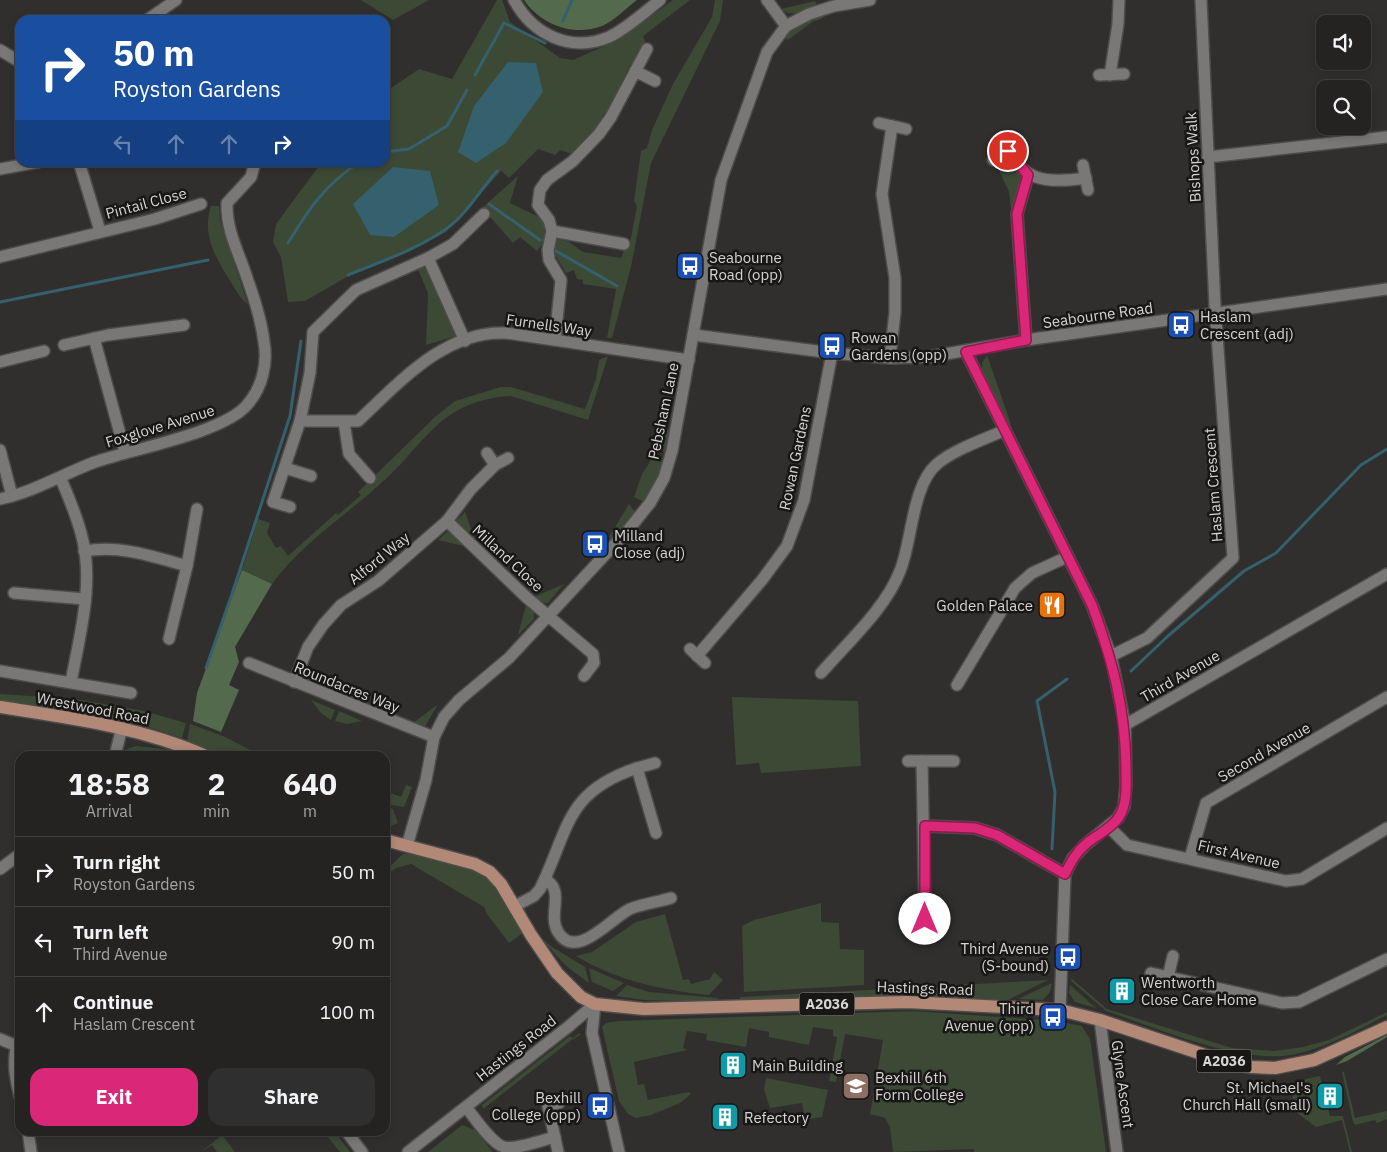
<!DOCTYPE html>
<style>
body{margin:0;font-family:"IBM Plex Sans",sans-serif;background:#302f2f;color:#f1f3f6;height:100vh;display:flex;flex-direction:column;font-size:19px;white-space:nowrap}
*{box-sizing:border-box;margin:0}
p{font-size:16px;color:#a3a4a5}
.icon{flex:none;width:28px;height:28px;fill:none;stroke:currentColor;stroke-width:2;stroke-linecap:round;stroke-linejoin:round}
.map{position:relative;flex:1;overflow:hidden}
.details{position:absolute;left:15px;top:751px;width:375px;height:385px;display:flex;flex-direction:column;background:#242322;border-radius:15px;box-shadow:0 2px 8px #0003,0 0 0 1px #414040}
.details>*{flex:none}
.hud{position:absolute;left:15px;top:15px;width:375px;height:152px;border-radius:15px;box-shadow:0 2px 8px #0003,0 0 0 1px #414040;background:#1a4fa0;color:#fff;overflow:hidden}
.buttons{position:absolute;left:1316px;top:15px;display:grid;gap:10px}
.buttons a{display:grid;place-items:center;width:55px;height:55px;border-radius:10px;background:#242322;box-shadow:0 2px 8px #0003,0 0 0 1px #414040;font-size:25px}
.pin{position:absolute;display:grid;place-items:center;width:42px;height:42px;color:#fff;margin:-21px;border:2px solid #fff;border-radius:50%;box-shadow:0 1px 5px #0007}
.me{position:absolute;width:55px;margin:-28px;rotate:0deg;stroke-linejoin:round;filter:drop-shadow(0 0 4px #0008)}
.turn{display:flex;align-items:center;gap:18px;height:105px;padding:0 15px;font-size:22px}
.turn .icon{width:65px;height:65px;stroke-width:2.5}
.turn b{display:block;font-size:35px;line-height:42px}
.lanes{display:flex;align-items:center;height:48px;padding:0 15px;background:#0003;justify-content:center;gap:25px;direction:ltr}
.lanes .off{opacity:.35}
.eta{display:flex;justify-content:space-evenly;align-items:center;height:85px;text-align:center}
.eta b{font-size:30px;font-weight:700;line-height:35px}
.cta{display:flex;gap:10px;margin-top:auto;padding:10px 15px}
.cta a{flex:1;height:58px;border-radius:15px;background:#db2777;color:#fff;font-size:20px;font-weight:700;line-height:58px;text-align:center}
.cta a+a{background:#302f2f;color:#f1f3f6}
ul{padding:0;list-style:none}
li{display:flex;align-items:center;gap:15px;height:70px;padding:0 15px;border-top:1px solid #414040}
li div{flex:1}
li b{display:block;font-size:19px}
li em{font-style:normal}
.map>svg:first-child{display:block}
.green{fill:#3b4935}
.forest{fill:#546a4c}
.water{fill:#35606e}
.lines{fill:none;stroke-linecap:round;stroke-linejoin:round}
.stream{stroke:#35606e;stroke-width:3}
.minor-casing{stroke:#4d4c4a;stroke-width:14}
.major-casing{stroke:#4d4c4a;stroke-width:15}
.minor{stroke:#797876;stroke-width:11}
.major{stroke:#b28877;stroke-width:12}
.route-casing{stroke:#8e194d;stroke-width:12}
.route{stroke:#db2777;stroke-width:9}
.labels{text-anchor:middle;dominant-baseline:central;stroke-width:5;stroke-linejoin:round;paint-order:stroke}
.shield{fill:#181716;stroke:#9d9c9b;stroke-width:1}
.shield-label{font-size:14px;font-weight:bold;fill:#d6d5d4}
.street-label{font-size:15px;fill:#d6d5d4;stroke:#181716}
.poi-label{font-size:15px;fill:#d6d5d4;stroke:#181716;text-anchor:start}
</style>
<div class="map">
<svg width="1387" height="1152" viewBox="0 0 1387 1152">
<rect width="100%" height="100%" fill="#302f2d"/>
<g class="green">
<path d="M361,0H429L393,20Z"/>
<path d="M497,0H502L510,22L560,58L573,60L607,45L627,34L673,0H690L643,36L646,44L634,64L630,65L621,83L622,87L610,110L603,115L601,124L572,154L560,150L555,155L538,149L509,178L501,171L446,232L406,253L345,278L305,301L288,302L281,257L273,242L276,224L321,163L385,162V92L419,69L452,79Z"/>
<path d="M715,0H723L720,21L651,163L631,267L612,338H607L616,289L583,284V280L577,279L574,270L566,273L553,251L555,238L569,242L583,252L621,258L627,243H630L637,206L634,201L641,151L647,148L652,130L673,84L712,17Z"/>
<path d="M815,1L817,5C805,10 792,19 781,9Z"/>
<path d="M821,15L823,18L812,22L788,40L783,37L790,29Z"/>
<path d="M1001,161C1032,162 1017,193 1013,211L1011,210L1009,192L996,164Z"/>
<path d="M518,176L510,203L543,219C546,232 546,241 537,251L520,237L513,243L482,208Z"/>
<path d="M211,206H219L220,220L248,305C239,297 234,287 227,276C214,254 202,233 211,206Z"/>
<path d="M417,267H423L429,269L456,331V336L426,345L428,293Z"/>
<path d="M987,355L1011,424L1009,426L982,372V363Z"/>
<path d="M608,356L588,420L511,396C494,396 468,403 453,413C429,428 411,455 390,475C352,512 304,540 272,584L242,570L258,519L270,523L267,533L276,548L281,546L288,556L336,513L338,515L361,495L358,492L436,416L455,401L501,387H511L585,409L596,379L599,360Z"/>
<path d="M665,430H672L666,453L657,448Z"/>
<path d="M653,457L659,458L663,467L644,502L634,497L642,474Z"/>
<path d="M629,504L636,513L613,540L609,537Z"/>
<path d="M465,512L475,540L459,526L457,520Z"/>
<path d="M448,531L453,533L467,547L438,540Z"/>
<path d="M564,584L548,603L540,602L534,597Z"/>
<path d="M526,605L534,612V619L518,635Z"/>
<path d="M0,694L75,699L144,711L186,723L182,738L143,725L0,701Z"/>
<path d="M732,697L858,701L861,766L761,773L759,763L736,765Z"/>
<path d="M311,700L335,710L331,720L321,713Z"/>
<path d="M438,704L424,728L413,723Z"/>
<path d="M339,711L362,721L347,724L335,721Z"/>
<path d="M190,724L223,736L262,756H224L187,741Z"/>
<path d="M136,746L173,750L179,752L121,756L127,749Z"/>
<path d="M406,785L412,787L404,807L385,804V791L401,797Z"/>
<path d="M385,807L393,809L398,823L385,828Z"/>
<path d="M403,854C431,855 481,865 499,889C508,902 515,919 523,933L509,943L487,914L484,907L411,864L396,868L385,876V871Z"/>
<path d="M821,903V922L839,923L840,949L864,950V985L744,992L742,926L754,920Z"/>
<path d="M665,914L683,980L689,979L691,984L710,979L714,972L723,980L709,995C661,990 618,981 576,956L592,952L636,922Z"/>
<path d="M536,933L552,947L585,967L589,983L566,966Z"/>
<path d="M589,968L624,983L613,991L592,982Z"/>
<path d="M1071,978L1107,1009L1232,1048L1274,1051L1303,1047L1329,1040L1387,1012V1015C1358,1030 1328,1047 1296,1054C1243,1066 1158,1028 1106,1011L1071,981Z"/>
<path d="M1048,980L1008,1000L907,995L740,1002V997Z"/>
<path d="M1052,983L1050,992L1043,1000L1018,999Z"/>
<path d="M627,985L649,992L719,998L711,1002L644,1000L616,996Z"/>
<path d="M1070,985L1096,1008L1075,1002L1069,993Z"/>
<path d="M913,1011L1057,1021L1082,1026L1090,1039L1106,1152H974V1149L893,1152L890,1127L885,1118L870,1114L883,1040L845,1034L836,1082L829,1081L837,1037L833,1036V1030L813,1027L809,1045L769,1037V1032L749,1028L746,1047L706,1040L707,1034L687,1031L683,1048L687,1050L634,1062L638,1085L644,1084L648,1100L689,1092L691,1094L680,1103L651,1115L636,1118L628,1114L619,1101L602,1027L606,1023L619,1021Z"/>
<path d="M580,1033V1035L570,1041L483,1109L482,1105L570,1036L572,1038Z"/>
<path d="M1342,1072H1344L1355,1118L1387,1111V1119L1377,1123L1375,1120L1355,1125L1353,1122Z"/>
<path d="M1320,1076L1330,1116H1343L1352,1152H1350L1342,1120L1316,1127L1296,1112L1290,1088L1306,1079Z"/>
<path d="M766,1078L828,1090L822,1117L805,1120L802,1103L770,1108L764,1090Z"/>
<path d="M462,1125L475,1130L493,1152H428Z"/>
<path d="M331,1131H334L350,1152H340L326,1135Z"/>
<path d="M222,1135L235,1152H217L212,1145L201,1152Z"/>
</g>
<g class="forest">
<path d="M524,0H637C626,8 614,21 602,26C574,37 541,25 524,0Z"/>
<path d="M242,570L272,584L235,647L239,662L229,685L239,690L221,732L193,721L197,693Z"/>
<path d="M1387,1035V1037L1347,1061L1336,1065L1345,1057Z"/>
</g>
<g class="water">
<path d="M508,62L536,63L543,92L506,143L476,163L458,152L474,106Z"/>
<path d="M393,167L430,171L439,205L394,237L370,235L353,204Z"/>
</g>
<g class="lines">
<g class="stream">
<path d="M563,21L572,0"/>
<path d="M475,75L504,23L545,43"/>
<path d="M385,152L409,149L447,126L467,90"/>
<path d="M489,204L540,240"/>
<path d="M288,243C308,210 326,183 360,162"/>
<path d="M556,251L617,286"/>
<path d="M348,275C380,262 415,250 443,231C465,217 480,190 497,171"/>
<path d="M0,302L208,260"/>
<path d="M206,668L232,594L290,416L301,341"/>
<path d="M1131,671L1168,636L1244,571L1276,553L1361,465L1387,449"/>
<path d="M1052,849L1055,792L1037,701L1067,679"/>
</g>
<g class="minor-casing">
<g id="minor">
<path d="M514,0C533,35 571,53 609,37C625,30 646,11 660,0"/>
<path d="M767,0L786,26"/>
<path d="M147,20L176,0"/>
<path d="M0,50L20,62"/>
<path d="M635,71L655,81"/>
<path d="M1099,75L1124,74"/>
<path d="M1110,75L1118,24L1119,0"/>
<path d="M879,123L906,129"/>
<path d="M1003,140C1020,182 1046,184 1086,178"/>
<path d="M1208,157L1387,137"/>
<path d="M993,160L1008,151"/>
<path d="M79,162L100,231"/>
<path d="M1083,165L1088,190"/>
<path d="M0,169L38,162"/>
<path d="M552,231L624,244"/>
<path d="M0,257L155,219L201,204"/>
<path d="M428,258L465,341"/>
<path d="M694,335L832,353L890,358L928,357L1026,340L1387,289"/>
<path d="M94,338L125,452"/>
<path d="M555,340L561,280L549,260L548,250L552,231L549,220L538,205L540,190L547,180L573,161L599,134L611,117L647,49"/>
<path d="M1026,340L1017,214L1028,175"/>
<path d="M64,345L108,335L184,325"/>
<path d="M966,352L1092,605L1111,656L1125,725L1126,785L1124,807L1118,818L1085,845L1073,858L1065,874L1060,1010"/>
<path d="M890,358L895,312V278L882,194L892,126"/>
<path d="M0,362L44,351"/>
<path d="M300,421L310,373L313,332L356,290L428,258L453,244L484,214"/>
<path d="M344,422L349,454L370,478"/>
<path d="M0,450L12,496"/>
<path d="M487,453L495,465"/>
<path d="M285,468L311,476"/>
<path d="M61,479C68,496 76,514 81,533C95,581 80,634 71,682"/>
<path d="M0,499C34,492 63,474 95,462C133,449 223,433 247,405C262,388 268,364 264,342C261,318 253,295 245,272C237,249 226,228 227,203L251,177L255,162"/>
<path d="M290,507L273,502L300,421H358C399,383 445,330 506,333L689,360"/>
<path d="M447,521L526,597L593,654L594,663L584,676"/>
<path d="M84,551C122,545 151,556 187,566"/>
<path d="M14,593L85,599"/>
<path d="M169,639L187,566L197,509"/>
<path d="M690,649L705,663"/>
<path d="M697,656L762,580L787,546L804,500L832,353"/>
<path d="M1111,656L1147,638L1233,558L1215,307L1201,0"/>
<path d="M249,663L434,737"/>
<path d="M0,671L131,693"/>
<path d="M821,673C847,643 886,608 900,571C912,542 912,485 937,464C955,449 983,440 1005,430"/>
<path d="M294,682L308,647L323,625L341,605L378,581L447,521L471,489L495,465L508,458"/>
<path d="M957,685L1015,588L1032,573L1067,557"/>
<path d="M1125,725L1387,574"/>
<path d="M115,756L122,727"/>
<path d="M908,761H954"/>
<path d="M922,761L925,919"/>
<path d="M655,763L637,768L656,833"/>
<path d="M925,826L975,828L997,835L1065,874"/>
<path d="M1109,827L1127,845L1286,881L1302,879L1387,828"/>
<path d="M407,846L426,780L434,737L444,717L459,700L509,658L629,529L650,503L664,478L672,451L721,180L767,52L786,26L809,14L834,6L870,0"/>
<path d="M1190,858L1206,803L1387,697"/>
<path d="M0,869L20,854"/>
<path d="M545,879C566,891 547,914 558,932C576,962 612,917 630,909C642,904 658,902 671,898"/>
<path d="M515,906L534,896L540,889C569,831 564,792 637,768"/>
<path d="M911,920L939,918"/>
<path d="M1151,973L1282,1003L1299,1002L1387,959"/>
<path d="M1168,977L1173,956"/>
<path d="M595,1004L592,1033L619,1152"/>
<path d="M1100,1020L1117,1152"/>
<path d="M0,1039L17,1046"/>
<path d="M20,1040C10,1056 16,1081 20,1097"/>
<path d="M466,1107C474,1117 492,1144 504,1147C516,1150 542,1140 555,1137"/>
<path d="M28,1131L31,1152"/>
<path d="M346,1131L362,1152"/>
<path d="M408,1152L568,1027L595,1004"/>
<path d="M558,1152L548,1106L559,1103"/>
</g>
</g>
<g class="major-casing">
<g id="major">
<path d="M0,707C70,718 141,727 206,756"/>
<path d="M385,840L475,864L490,872L501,884L531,935L557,973L581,997L595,1004L644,1009L907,1002L1060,1010L1100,1020L1229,1063L1252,1067L1275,1068L1314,1060L1387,1027"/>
</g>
</g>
<use href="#minor" class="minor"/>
<use href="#major" class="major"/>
</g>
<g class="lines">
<g class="route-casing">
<path id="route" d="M925,919V826L975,828L997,835L1065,874C1071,862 1076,852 1087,843C1097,835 1112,828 1119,817C1128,803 1126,784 1126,768C1125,707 1113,662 1092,605L966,352L1026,340L1017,214L1028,175L1008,151"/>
</g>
<use href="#route" class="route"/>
</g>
<defs>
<g id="bus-square" transform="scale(1.4375)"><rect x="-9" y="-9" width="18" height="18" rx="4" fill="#1a4fb4" stroke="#181716"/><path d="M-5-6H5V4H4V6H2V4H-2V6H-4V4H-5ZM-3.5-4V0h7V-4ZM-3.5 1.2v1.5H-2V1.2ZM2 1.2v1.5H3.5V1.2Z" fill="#fff"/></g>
<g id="restaurant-square" transform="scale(1.4375)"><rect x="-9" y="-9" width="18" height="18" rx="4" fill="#e8710a" stroke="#181716"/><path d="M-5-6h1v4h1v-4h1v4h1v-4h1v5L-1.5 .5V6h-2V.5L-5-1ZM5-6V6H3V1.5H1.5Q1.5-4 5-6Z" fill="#fff"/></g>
<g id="building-square" transform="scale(1.4375)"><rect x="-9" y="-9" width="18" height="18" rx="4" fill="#0f9aa8" stroke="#181716"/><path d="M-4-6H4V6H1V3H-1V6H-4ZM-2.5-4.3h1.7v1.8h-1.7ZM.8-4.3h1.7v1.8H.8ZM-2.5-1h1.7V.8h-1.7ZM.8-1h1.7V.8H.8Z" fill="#fff"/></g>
<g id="university-square" transform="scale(1.4375)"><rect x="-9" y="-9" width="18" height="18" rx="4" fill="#8d6e63" stroke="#181716"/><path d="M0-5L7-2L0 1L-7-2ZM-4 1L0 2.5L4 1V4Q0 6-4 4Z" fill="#fff"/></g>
</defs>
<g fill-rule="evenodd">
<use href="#bus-square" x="690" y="266"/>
<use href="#bus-square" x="1181" y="325"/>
<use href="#bus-square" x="832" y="346"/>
<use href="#bus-square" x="595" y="544"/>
<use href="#restaurant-square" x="1052" y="605"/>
<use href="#bus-square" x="1068" y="957"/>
<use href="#building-square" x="1122" y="991"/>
<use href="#bus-square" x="1053" y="1017"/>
<use href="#building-square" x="733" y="1065"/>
<use href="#university-square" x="856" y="1086"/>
<use href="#building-square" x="1330" y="1096"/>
<use href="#bus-square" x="600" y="1106"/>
<use href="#building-square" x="725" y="1117"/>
</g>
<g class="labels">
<g class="shield">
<rect x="799.5" y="992.5" width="55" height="23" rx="4"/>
<rect x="1196.5" y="1049.5" width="55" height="23" rx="4"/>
</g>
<g class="shield-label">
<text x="827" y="1004">A2036</text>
<text x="1224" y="1061">A2036</text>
</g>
<g class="street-label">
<text transform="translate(1193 157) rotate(-93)">Bishops Walk</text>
<text transform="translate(146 203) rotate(-15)">Pintail Close</text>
<text transform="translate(1098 315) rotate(-8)">Seabourne Road</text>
<text transform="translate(549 325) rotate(8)">Furnells Way</text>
<text transform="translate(663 411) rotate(-78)">Pebsham Lane</text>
<text transform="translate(160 426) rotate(-17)">Foxglove Avenue</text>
<text transform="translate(795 458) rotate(-78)">Rowan Gardens</text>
<text transform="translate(1213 485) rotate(-94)">Haslam Crescent</text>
<text transform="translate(379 558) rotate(-39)">Alford Way</text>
<text transform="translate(508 558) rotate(43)">Milland Close</text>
<text transform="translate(1180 676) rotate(-30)">Third Avenue</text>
<text transform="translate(347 687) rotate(22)">Roundacres Way</text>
<text transform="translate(93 708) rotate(11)">Wrestwood Road</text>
<text transform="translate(1264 752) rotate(-30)">Second Avenue</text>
<text transform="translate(1239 854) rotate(13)">First Avenue</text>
<text transform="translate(925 988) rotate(2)">Hastings Road</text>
<text transform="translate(516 1048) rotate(-38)">Hastings Road</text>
<text transform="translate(1123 1084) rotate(82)">Glyne Ascent</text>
</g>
<g class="poi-label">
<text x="709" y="257">Seabourne<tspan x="709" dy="17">Road (opp)</tspan></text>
<text x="1200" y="316">Haslam<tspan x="1200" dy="17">Crescent (adj)</tspan></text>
<text x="851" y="337">Rowan<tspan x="851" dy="17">Gardens (opp)</tspan></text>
<text x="614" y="535">Milland<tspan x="614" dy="17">Close (adj)</tspan></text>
<text x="1033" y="605" text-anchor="end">Golden Palace</text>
<text x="1049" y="948" text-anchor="end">Third Avenue<tspan x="1049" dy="17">(S-bound)</tspan></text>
<text x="1141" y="982">Wentworth<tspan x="1141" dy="17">Close Care Home</tspan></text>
<text x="1034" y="1008" text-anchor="end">Third<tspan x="1034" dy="17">Avenue (opp)</tspan></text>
<text x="752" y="1065">Main Building</text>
<text x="875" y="1077">Bexhill 6th<tspan x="875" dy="17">Form College</tspan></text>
<text x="1311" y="1087" text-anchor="end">St. Michael's<tspan x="1311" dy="17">Church Hall (small)</tspan></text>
<text x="581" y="1097" text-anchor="end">Bexhill<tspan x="581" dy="17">College (opp)</tspan></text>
<text x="744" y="1117">Refectory</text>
</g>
</g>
</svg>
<div class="buttons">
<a><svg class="icon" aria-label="sound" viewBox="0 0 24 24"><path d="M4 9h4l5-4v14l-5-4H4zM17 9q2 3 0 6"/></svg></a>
<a><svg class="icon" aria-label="search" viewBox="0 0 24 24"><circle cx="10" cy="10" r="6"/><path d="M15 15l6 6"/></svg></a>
</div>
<div class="pin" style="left:1008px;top:151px;background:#d93025"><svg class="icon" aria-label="arrive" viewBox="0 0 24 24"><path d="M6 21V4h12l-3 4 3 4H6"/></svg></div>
<svg class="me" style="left:925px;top:919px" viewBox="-20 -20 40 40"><circle r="19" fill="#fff"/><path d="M0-13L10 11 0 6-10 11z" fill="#db2777"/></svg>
<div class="hud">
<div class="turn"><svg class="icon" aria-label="right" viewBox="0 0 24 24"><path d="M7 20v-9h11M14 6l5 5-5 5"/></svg><div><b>50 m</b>Royston Gardens</div></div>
<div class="lanes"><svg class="icon off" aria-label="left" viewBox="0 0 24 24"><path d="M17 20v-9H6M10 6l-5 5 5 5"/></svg><svg class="icon off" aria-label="ahead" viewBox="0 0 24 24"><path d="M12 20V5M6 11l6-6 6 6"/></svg><svg class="icon off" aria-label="ahead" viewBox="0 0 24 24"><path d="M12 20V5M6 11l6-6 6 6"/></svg><svg class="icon" aria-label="right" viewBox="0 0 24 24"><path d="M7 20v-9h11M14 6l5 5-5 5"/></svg></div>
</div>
<section class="details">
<div class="eta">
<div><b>18:58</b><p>Arrival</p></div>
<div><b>2</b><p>min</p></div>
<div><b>640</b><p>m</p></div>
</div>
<ul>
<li><svg class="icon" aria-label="right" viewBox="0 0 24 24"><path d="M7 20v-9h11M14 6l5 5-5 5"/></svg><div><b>Turn right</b><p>Royston Gardens</p></div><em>50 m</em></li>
<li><svg class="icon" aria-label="left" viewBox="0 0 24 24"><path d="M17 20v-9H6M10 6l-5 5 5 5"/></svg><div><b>Turn left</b><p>Third Avenue</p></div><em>90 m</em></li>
<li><svg class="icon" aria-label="ahead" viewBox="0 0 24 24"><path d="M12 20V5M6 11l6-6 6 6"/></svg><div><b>Continue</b><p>Haslam Crescent</p></div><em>100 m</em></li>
</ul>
<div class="cta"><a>Exit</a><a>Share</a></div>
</section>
</div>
